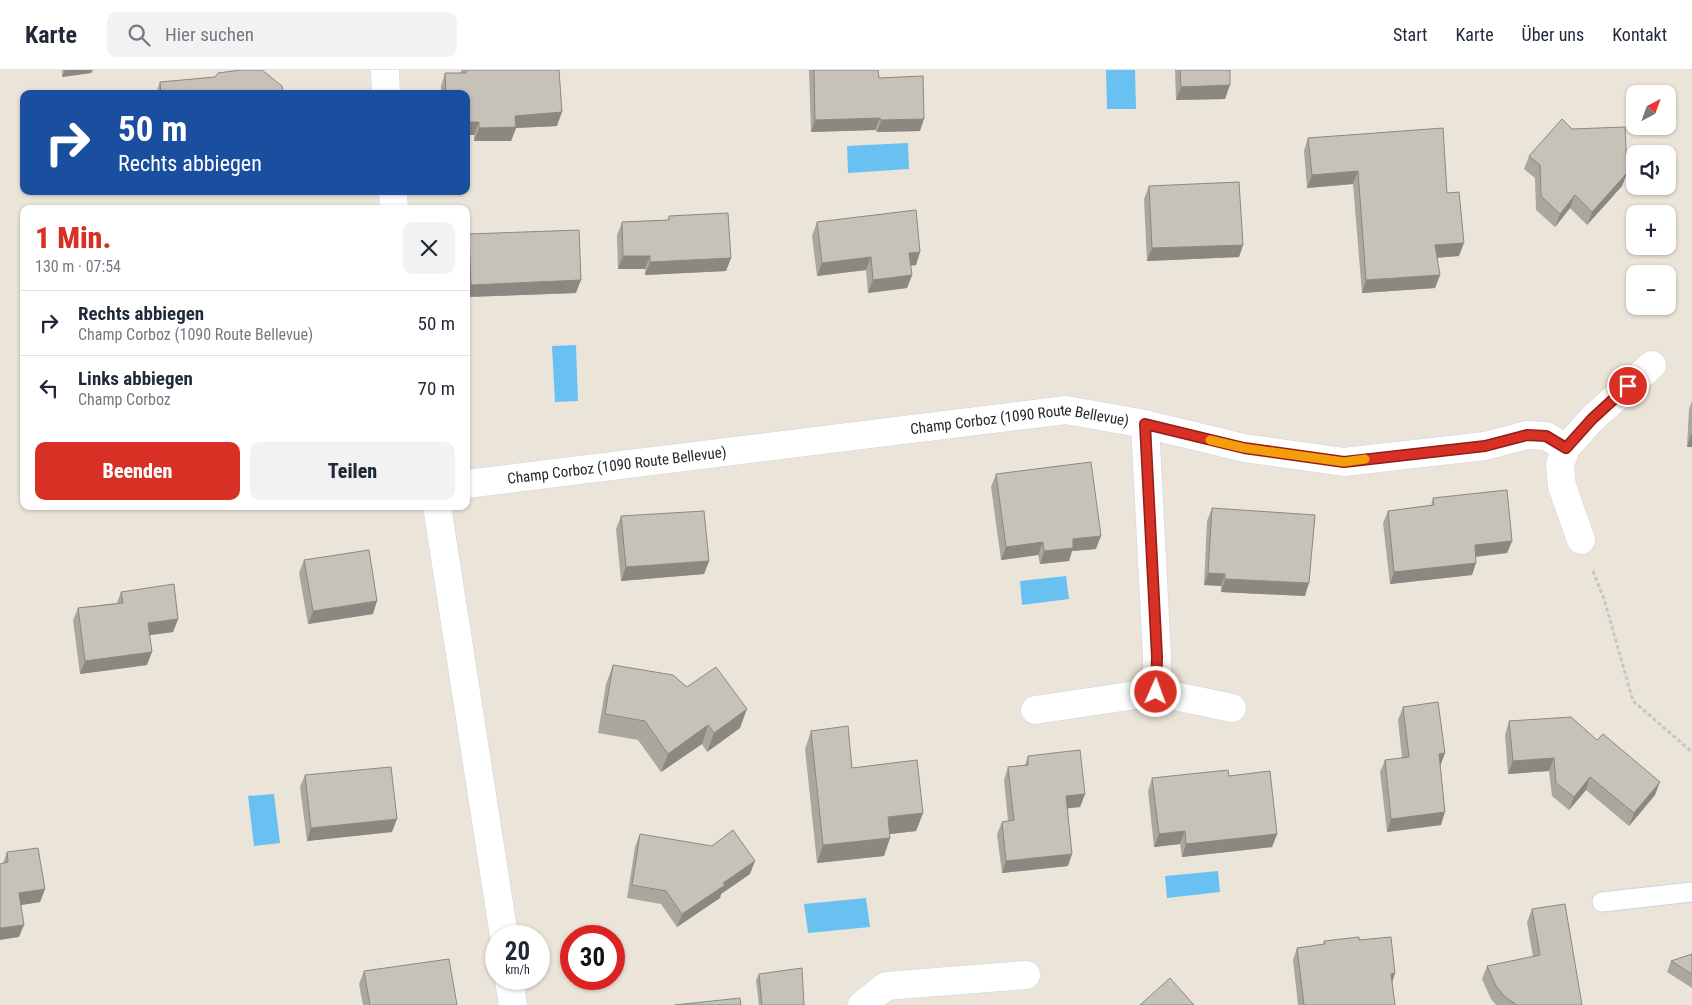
<!DOCTYPE html>
<html lang="de">
<meta charset="utf-8">
<style>
body{margin:0;font-family:"Roboto Condensed",sans-serif;background:#f2f2f3;color:#1f2937;height:100vh;display:flex;flex-direction:column;font-size:19px;white-space:nowrap}
*{box-sizing:border-box;margin:0}
p{font-size:16px;color:#747a83}
.icon{flex:none;width:28px;height:28px;fill:none;stroke:currentColor;stroke-width:2;stroke-linecap:round;stroke-linejoin:round}
.map{position:relative;flex:1;overflow:hidden}
.drawer{position:absolute;left:20px;top:135px;width:450px;height:305px;display:flex;flex-direction:column;background:#fff;border-radius:10px;box-shadow:0 1px 4px #0004}
.drawer>*{flex:none}
.top-card{position:absolute;left:20px;top:20px;width:450px;height:105px;border-radius:10px;box-shadow:0 1px 4px #0004;background:#1a4fa0;color:#fff;overflow:hidden}
.needle{width:32px;rotate:41deg}
.controls{position:absolute;left:1626px;top:15px;display:grid;gap:10px}
.controls a{display:grid;place-items:center;width:50px;height:50px;border-radius:10px;background:#fff;box-shadow:0 1px 4px #0004;font-size:25px}
.speed{position:absolute;left:485px;top:855px;display:flex;gap:10px;font-size:25px;font-weight:700;text-align:center}
.speed>*{display:grid;place-content:center;width:65px;height:65px;border-radius:50%;background:#fff;box-shadow:0 1px 4px #0004;line-height:1}
.speed small{font-size:12px;font-weight:400}
.speed .limit{border:8px solid #d22;background:#fff;color:#111}
.pin{position:absolute;display:grid;place-items:center;width:42px;height:42px;color:#fff;margin:-21px;border:2px solid #fff;border-radius:50%;box-shadow:0 1px 5px #0007}
.me{position:absolute;width:55px;margin:-28px;rotate:2deg;stroke-linejoin:round;filter:drop-shadow(0 0 4px #0008)}
.turn{display:flex;align-items:center;gap:18px;height:105px;padding:0 15px;font-size:22px}
.turn .icon{width:65px;height:65px;stroke-width:2.5}
.turn b{display:block;font-size:35px;line-height:42px}
.round{display:grid;place-items:center;flex:none;width:52px;height:52px;border-radius:10px;background:#f2f2f3}
.overview{display:flex;align-items:center;justify-content:space-between;height:85px;padding:0 15px}
h1{font-size:30px;font-weight:800;line-height:38px;color:#d93025}
.primary-button{display:flex;gap:10px;margin-top:auto;padding:10px 15px}
.primary-button a{flex:1;height:58px;border-radius:10px;background:#d93025;color:#fff;font-size:20px;font-weight:800;line-height:58px;text-align:center}
.primary-button a+a{background:#f2f2f3;color:#1f2937}
ul{padding:0;list-style:none}
li{display:flex;align-items:center;gap:15px;height:65px;padding:0 15px;border-top:1px solid #e0e1e3}
li div{flex:1}
li b{display:block;font-size:19px}
li em{font-style:normal}
header{display:flex;align-items:center;gap:30px;box-sizing:border-box;height:70px;padding:0 25px;background:#fff;border-bottom:1px solid #e0e1e3}
header strong{font-size:24px}
nav{display:flex;gap:28px;margin-inline-start:auto;font-size:18px}
.search{width:350px;height:45px;background:#f2f2f3;display:flex;align-items:center;gap:12px;box-sizing:border-box;padding:0 18px;border-radius:10px;color:#747a83;font-size:19px}
.map>svg:first-child{display:block}
.water{fill:#69c1f1}
.lines{fill:none;stroke-linecap:round;stroke-linejoin:round}
.service-casing{stroke:#cfd1e2;stroke-width:21}
.minor-casing{stroke:#cfd1e2;stroke-width:29}
.path{stroke:#c7c7c7;stroke-width:3;stroke-dasharray:4 2.5;stroke-linecap:butt}
.service{stroke:#fff;stroke-width:19}
.minor{stroke:#fff;stroke-width:28}
.wall{fill:#aaa79f}
.shaded-wall{fill:#8b8882}
.building{fill:#c6c2b9;stroke:#8b8882}
.route-casing{stroke:#8d1f18;stroke-width:12}
.route{stroke:#d93025;stroke-width:9}
.slow{stroke:#f59e0b;stroke-width:9}
.labels{text-anchor:middle;dominant-baseline:central;stroke-width:4;stroke-linejoin:round;paint-order:stroke}
.street-label{font-size:15px;fill:#282828;stroke:#fff}
</style>
<header>
<strong>Karte</strong>
<div class="search"><svg class="icon" aria-label="search" viewBox="0 0 24 24"><circle cx="10" cy="10" r="6"/><path d="M15 15l6 6"/></svg>Hier suchen</div>
<nav><a>Start</a><a>Karte</a><a>Über uns</a><a>Kontakt</a></nav>
</header>
<div class="map">
<svg width="1692" height="935" viewBox="0 0 1692 935">
<rect width="100%" height="100%" fill="#ebe5d9"/>
<g class="water">
<path d="M1106,0H1135L1136,39H1107Z"/>
<path d="M908,73L909,99L848,103L847,76Z"/>
<path d="M576,275L578,331L555,332L552,276Z"/>
<path d="M1066,506L1069,529L1022,535L1020,511Z"/>
<path d="M274,724L280,773L254,776L248,726Z"/>
<path d="M1218,801L1220,822L1167,828L1165,806Z"/>
<path d="M866,828L870,857L808,863L804,834Z"/>
</g>
<g class="lines">
<g class="service-casing">
<path id="service" d="M1602,832L1692,822"/>
</g>
<g class="minor-casing">
<g id="minor">
<path d="M385,0L386,24"/>
<path d="M393,121L394,139"/>
<path d="M1145,354L1157,587L1156,622"/>
<path id="s1" d="M466,414L1066,340L1145,354L1244,378L1344,392L1485,376L1527,365L1546,366L1566,378"/>
<path d="M437,436L504,866"/>
<path d="M1581,470L1562,416L1560,395L1566,378L1592,349L1652,295"/>
<path d="M1035,640L1156,622L1232,638"/>
<path d="M509,909L513,935"/>
<path d="M862,935L886,916L1026,905"/>
</g>
</g>
<path class="path" d="M1593,501L1604,529L1633,631L1692,682"/>
<use href="#service" class="service"/>
<use href="#minor" class="minor"/>
</g>
<g class="wall">
<path d="M62,0H93L91,3L62,7Z"/>
<path d="M461,0H559L557,56L516,58L511,71H474V65L466,24H441V16L445,3H461Z"/>
<path d="M809,0H878L879,8L920,61L877,62L875,60L811,62Z"/>
<path d="M1175,0H1230L1225,29L1176,30Z"/>
<path d="M160,12L283,24H156Z"/>
<path d="M1572,59L1627,103L1622,116L1587,155L1570,138L1555,157L1536,140L1535,108L1524,99L1529,86Z"/>
<path d="M1308,68L1447,123L1459,186L1437,188L1440,205L1435,218L1362,223L1353,114L1307,118L1304,81Z"/>
<path d="M1149,116L1243,175L1239,187L1147,191L1144,129Z"/>
<path d="M669,146L731,188L726,201L645,205V199H618L617,165L622,152L668,150Z"/>
<path d="M817,152L920,182L916,195L910,196L912,205L907,218L868,223L866,200L817,206L812,166Z"/>
<path d="M469,164L576,223L466,227V172Z"/>
<path d="M1692,331V377H1687L1689,339Z"/>
<path d="M996,404L1096,479L1072,481L1069,491L1040,494L1038,485L1001,490L991,417Z"/>
<path d="M1433,428L1512,471L1507,483L1476,487L1472,505L1390,514L1383,453L1388,441L1431,435Z"/>
<path d="M1212,438L1305,526L1221,522V516L1204,515L1207,451Z"/>
<path d="M621,446L709,491L704,504L621,511L616,459Z"/>
<path d="M304,490L373,544L308,554L299,503Z"/>
<path d="M121,522L178,549L173,562L149,565L147,595L80,604L73,550L78,538L117,533Z"/>
<path d="M613,595L687,617L740,658L707,682L702,674L661,702L638,670L598,663L606,614Z"/>
<path d="M1403,637L1445,683L1440,696L1441,755L1387,762L1380,702L1385,690L1402,688L1398,650Z"/>
<path d="M1509,651L1655,725L1629,756L1586,720L1569,740L1552,726L1549,701L1508,704L1505,665Z"/>
<path d="M811,661L852,698L923,743L916,761L890,764V768L884,786L817,793L805,679Z"/>
<path d="M1028,686L1085,724L1080,737L1068,738V796L1002,803L997,764L1002,752L1008,751L1004,710L1008,697L1025,695Z"/>
<path d="M305,705L392,762L307,771L300,717Z"/>
<path d="M1229,706L1277,764L1272,777L1182,787L1180,774L1154,777L1148,721L1152,708Z"/>
<path d="M640,764L750,804L721,824L720,828L677,857L661,834L627,828L635,777Z"/>
<path d="M7,782L45,819L40,832L21,835L19,867L3,793Z"/>
<path d="M1532,839L1582,935H1496L1491,929L1482,909L1487,896L1533,887L1527,852Z"/>
<path d="M1359,870L1395,903L1392,912L1395,935H1298L1293,890L1297,878L1323,874L1324,871Z"/>
<path d="M1692,884V918L1667,902L1671,891Z"/>
<path d="M364,901L457,935H363L359,914Z"/>
<path d="M759,904L804,935H759L756,910Z"/>
</g>
<g class="shaded-wall">
<path d="M65,0H93L91,3L62,7Z"/>
<path d="M1230,15L1225,29L1176,30L1181,17Z"/>
<path d="M562,42L557,56L516,58L511,71H474L479,58L515,46Z"/>
<path d="M880,48L875,60L811,62L815,50Z"/>
<path d="M924,49L920,61L877,62L881,50Z"/>
<path d="M466,52H479L474,65H466Z"/>
<path d="M1358,101L1353,114L1307,118L1312,105Z"/>
<path d="M1627,103L1622,116L1587,155L1592,142Z"/>
<path d="M1575,125L1570,138L1555,157L1560,144Z"/>
<path d="M1464,173L1459,186L1430,188L1435,175Z"/>
<path d="M1243,175L1239,187L1147,191L1152,178Z"/>
<path d="M920,182L916,195L904,196L909,183Z"/>
<path d="M623,186H650L645,199H618Z"/>
<path d="M871,187L866,200L817,206L822,193Z"/>
<path d="M731,188L726,201L645,205L650,192Z"/>
<path d="M912,205L907,218L868,223L873,210Z"/>
<path d="M1440,205L1435,218L1362,223L1366,210Z"/>
<path d="M581,210L576,223L466,227L471,215Z"/>
<path d="M1691,364H1692V377H1687Z"/>
<path d="M1101,466L1096,479L1072,481L1069,491L1040,494L1044,481L1073,469Z"/>
<path d="M1512,471L1507,483L1470,487L1475,475Z"/>
<path d="M1043,472L1038,485L1001,490L1006,477Z"/>
<path d="M709,491L704,504L621,511L626,497Z"/>
<path d="M1476,493L1472,505L1390,514L1394,502Z"/>
<path d="M1208,503L1225,504L1221,516L1204,515Z"/>
<path d="M1225,509L1309,513L1305,526L1221,522Z"/>
<path d="M377,531L373,544L308,554L313,541Z"/>
<path d="M178,549L173,562L143,566L148,553Z"/>
<path d="M152,582L147,595L80,604L85,591Z"/>
<path d="M747,639L740,658L707,682L714,663Z"/>
<path d="M708,655L702,674L661,702L668,684Z"/>
<path d="M1445,683L1440,696L1439,684Z"/>
<path d="M1554,688L1549,701L1508,704L1513,691Z"/>
<path d="M1590,707L1586,720L1569,740L1574,727Z"/>
<path d="M1660,712L1655,725L1629,756L1634,743Z"/>
<path d="M1085,724L1080,737L1062,739L1066,726Z"/>
<path d="M1445,742L1441,755L1387,762L1391,749Z"/>
<path d="M923,743L916,761L881,765L888,747Z"/>
<path d="M397,749L392,762L307,771L311,758Z"/>
<path d="M1185,761L1180,774L1154,777L1159,764Z"/>
<path d="M1277,764L1272,777L1182,787L1186,774Z"/>
<path d="M890,768L884,786L817,793L823,775Z"/>
<path d="M1072,784L1068,796L1002,803L1006,791Z"/>
<path d="M755,791L750,804L721,824L720,828L677,857L682,844L723,813Z"/>
<path d="M45,819L40,832L15,836L19,823Z"/>
<path d="M24,855L19,867L0,870V858Z"/>
<path d="M1395,903L1391,916V904Z"/>
</g>
<g class="building">
<path d="M241,0H262L282,16L283,24H161L160,12L215,7L218,3Z"/>
<path d="M466,0H559L562,42L515,46L516,57L479,58V52H466V24H446L445,3H466Z"/>
<path d="M814,0H878L879,8L923,6L924,49L881,50L880,48L815,50Z"/>
<path d="M1180,0H1230V15L1181,17Z"/>
<path d="M1562,49L1572,59L1625,57L1627,103L1592,142L1575,125L1560,144L1541,126L1540,95L1529,86Z"/>
<path d="M1443,58L1447,123L1459,122L1464,173L1435,175L1440,205L1366,210L1358,101L1312,105L1308,68Z"/>
<path d="M1239,112L1243,175L1152,178L1149,116Z"/>
<path d="M916,140L920,182L909,183L912,205L873,210L871,187L822,193L817,152Z"/>
<path d="M728,143L731,188L650,192V186H623L622,152L669,150V146Z"/>
<path d="M579,160L581,210L471,215L469,164Z"/>
<path d="M1091,392L1101,466L1073,469V478L1044,481L1043,472L1006,477L996,404Z"/>
<path d="M1507,420L1512,471L1475,475L1476,493L1394,502L1388,441L1434,435L1433,428Z"/>
<path d="M1212,438L1315,445L1309,513L1225,509V504L1208,503Z"/>
<path d="M704,441L709,491L626,497L621,446Z"/>
<path d="M369,480L377,531L313,541L304,490Z"/>
<path d="M174,514L178,549L148,553L152,582L85,591L78,538L123,533L121,522Z"/>
<path d="M613,595L673,605L687,617L716,597L747,639L714,663L708,655L668,684L645,651L605,644Z"/>
<path d="M1438,632L1445,683L1439,684L1445,742L1391,749L1385,690L1409,687L1403,637Z"/>
<path d="M1571,647L1597,670L1603,664L1660,712L1634,743L1590,707L1574,727L1556,713L1554,688L1513,691L1509,651Z"/>
<path d="M848,656L852,698L917,690L923,743L888,747L890,768L823,775L811,661Z"/>
<path d="M1080,680L1085,724L1066,726L1072,784L1006,791L1002,752L1014,750L1008,697L1028,695V686Z"/>
<path d="M391,697L397,749L311,758L305,705Z"/>
<path d="M1228,700L1229,706L1270,701L1277,764L1186,774L1185,761L1159,764L1152,708Z"/>
<path d="M733,760L755,791L723,813L725,815L682,844L666,821L632,815L640,764L712,776Z"/>
<path d="M38,778L45,819L19,823L24,855L0,858V794L8,792L7,782Z"/>
<path d="M1565,834L1582,935H1517L1504,926L1496,916L1487,896L1540,885L1532,839Z"/>
<path d="M1359,867V870L1391,867L1395,903L1391,904L1395,935H1304L1297,878L1325,874L1324,871Z"/>
<path d="M1692,884V904L1671,891Z"/>
<path d="M449,889L457,935H370L364,901Z"/>
<path d="M802,898L804,935H762L759,904Z"/>
<path d="M1170,908L1194,935H1140Z"/>
<path d="M740,928L741,935H675Z"/>
</g>
<g class="lines">
<g class="route-casing">
<path id="route" d="M1156,622L1157,587L1145,354L1244,378L1344,392L1485,376L1527,365L1546,366L1566,378L1592,349L1628,316"/>
</g>
<use href="#route" class="route"/>
<path class="slow" d="M1210,370L1244,378L1344,392L1365,389"/>
</g>
<g class="labels">
<g class="street-label">
<text stroke="none"><textPath href="#s1" startOffset="558">Champ Corboz (1090 Route Bellevue)</textPath></text>
<text stroke="none"><textPath href="#s1" startOffset="152">Champ Corboz (1090 Route Bellevue)</textPath></text>
</g>
</g>
</svg>
<div class="controls">
<a><svg class="needle" viewBox="-14 -14 28 28"><path d="M0-13l5 13h-10z" fill="#e53935"/><path d="M0 13l5-13h-10z" fill="#747a83"/></svg></a>
<a><svg class="icon" aria-label="sound" viewBox="0 0 24 24"><path d="M4 9h4l5-4v14l-5-4H4zM17 9q2 3 0 6"/></svg></a>
<a>+</a>
<a>−</a>
</div>
<div class="speed"><div>20<small>km/h</small></div><div class="limit">30</div></div>
<div class="pin" style="left:1628px;top:316px;background:#d93025"><svg class="icon" aria-label="arrive" viewBox="0 0 24 24"><path d="M6 21V4h12l-3 4 3 4H6"/></svg></div>
<svg class="me" style="left:1156px;top:622px" viewBox="-20 -20 40 40"><circle r="17" fill="#d93025" stroke="#fff" stroke-width="3"/><path d="M0-11L8 9 0 5-8 9z" fill="#fff"/></svg>
<div class="top-card">
<div class="turn"><svg class="icon" aria-label="right" viewBox="0 0 24 24"><path d="M7 20v-9h11M14 6l5 5-5 5"/></svg><div><b>50 m</b>Rechts abbiegen</div></div>
</div>
<section class="drawer">
<div class="overview"><div><h1>1 Min.</h1><p>130 m · 07:54</p></div><a class="round"><svg class="icon" aria-label="close" viewBox="0 0 24 24"><path d="M6 6l12 12M18 6L6 18"/></svg></a></div>
<ul>
<li><svg class="icon" aria-label="right" viewBox="0 0 24 24"><path d="M7 20v-9h11M14 6l5 5-5 5"/></svg><div><b>Rechts abbiegen</b><p>Champ Corboz (1090 Route Bellevue)</p></div><em>50 m</em></li>
<li><svg class="icon" aria-label="left" viewBox="0 0 24 24"><path d="M17 20v-9H6M10 6l-5 5 5 5"/></svg><div><b>Links abbiegen</b><p>Champ Corboz</p></div><em>70 m</em></li>
</ul>
<div class="primary-button"><a>Beenden</a><a>Teilen</a></div>
</section>
</div>
